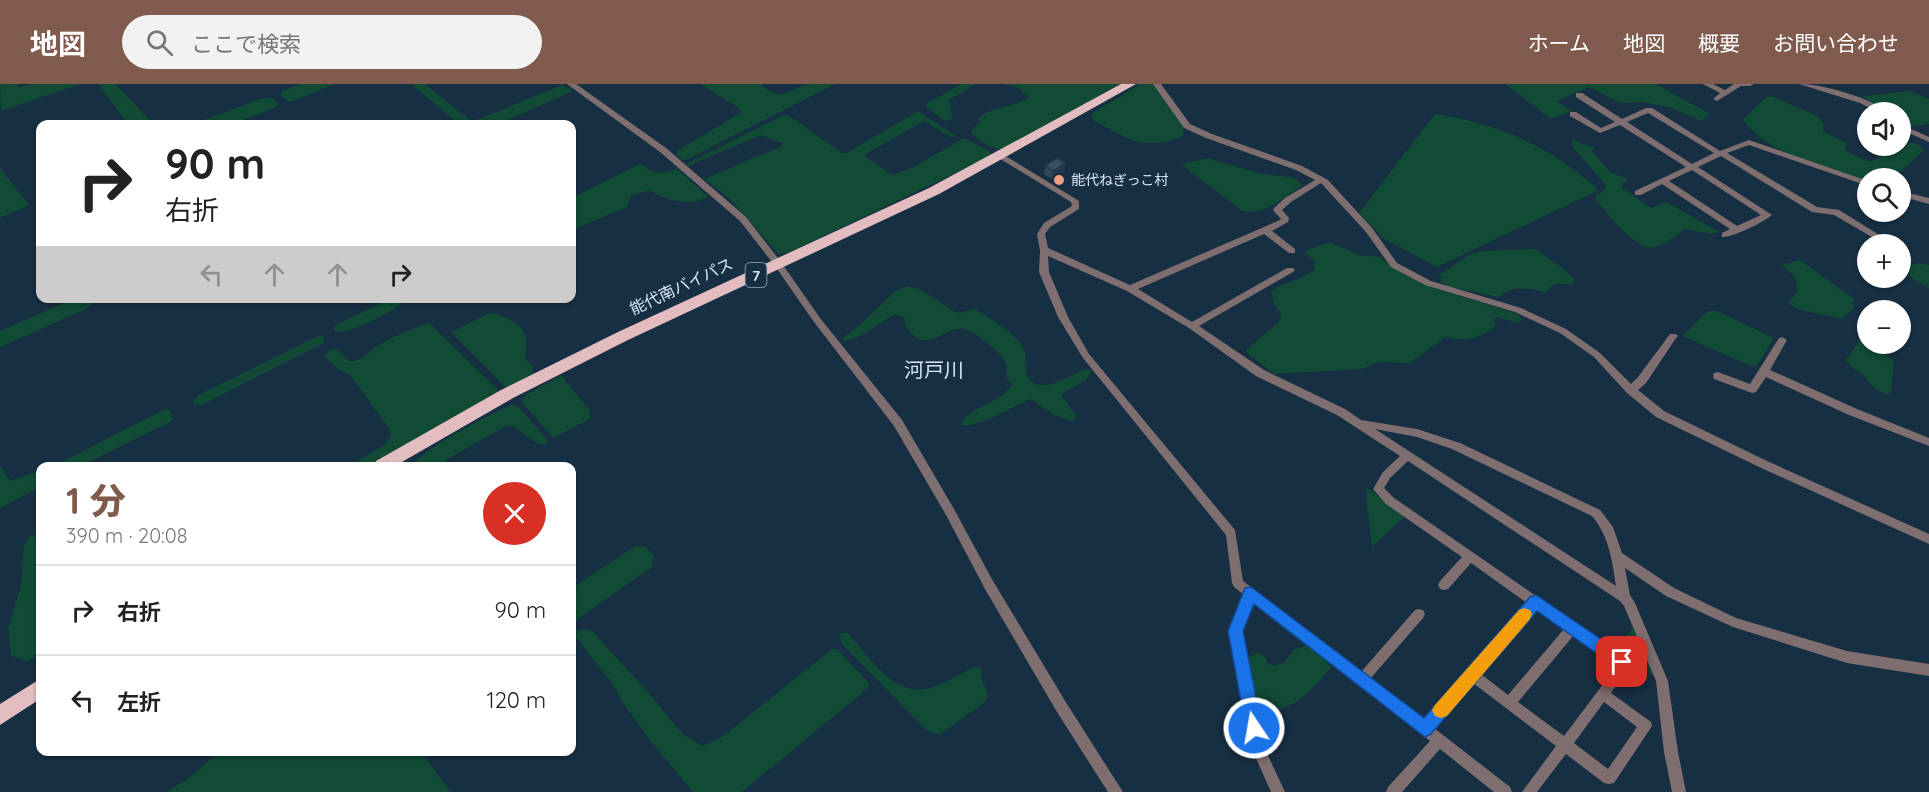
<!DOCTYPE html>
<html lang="ja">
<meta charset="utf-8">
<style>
body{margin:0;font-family:Quicksand,"Noto Sans JP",sans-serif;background:#f2f2f2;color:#222;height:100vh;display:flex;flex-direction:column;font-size:22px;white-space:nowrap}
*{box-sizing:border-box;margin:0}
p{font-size:20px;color:#767676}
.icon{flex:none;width:33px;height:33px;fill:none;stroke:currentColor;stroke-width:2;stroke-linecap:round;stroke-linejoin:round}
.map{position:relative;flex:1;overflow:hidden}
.details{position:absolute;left:36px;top:378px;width:540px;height:294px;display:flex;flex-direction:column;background:#fff;border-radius:12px;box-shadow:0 2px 4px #0004}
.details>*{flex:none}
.hud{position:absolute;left:36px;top:36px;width:540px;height:183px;border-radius:12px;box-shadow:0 2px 4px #0004;background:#fff;color:#222;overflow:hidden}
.buttons{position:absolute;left:1857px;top:18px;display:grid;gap:12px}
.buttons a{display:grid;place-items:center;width:54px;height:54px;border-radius:50%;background:#fff;box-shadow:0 2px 4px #0004;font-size:30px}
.pin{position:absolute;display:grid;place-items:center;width:51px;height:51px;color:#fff;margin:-26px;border-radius:12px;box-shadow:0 3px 9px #0006}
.me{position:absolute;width:66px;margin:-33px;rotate:348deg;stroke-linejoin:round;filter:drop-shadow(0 0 4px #0008)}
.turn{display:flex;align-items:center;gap:21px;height:126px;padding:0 30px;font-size:27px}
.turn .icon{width:78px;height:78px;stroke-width:2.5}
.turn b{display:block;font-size:42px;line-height:51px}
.lanes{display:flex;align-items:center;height:57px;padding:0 30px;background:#0003;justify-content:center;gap:30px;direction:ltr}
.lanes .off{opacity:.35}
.round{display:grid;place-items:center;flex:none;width:63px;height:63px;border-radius:32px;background:#f2f2f2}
.headline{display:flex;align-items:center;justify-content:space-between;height:102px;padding:0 30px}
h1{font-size:36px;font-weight:800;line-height:45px;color:#805b4d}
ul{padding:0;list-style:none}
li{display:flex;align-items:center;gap:18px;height:90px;padding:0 30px;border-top:2px solid #e0e0e0}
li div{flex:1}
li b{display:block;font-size:22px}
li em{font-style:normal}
header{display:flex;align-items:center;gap:36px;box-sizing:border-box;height:84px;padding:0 30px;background:#805b4d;color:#fff}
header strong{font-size:28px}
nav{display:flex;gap:33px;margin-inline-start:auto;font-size:21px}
.search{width:420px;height:54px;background:#f2f2f2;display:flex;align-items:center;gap:15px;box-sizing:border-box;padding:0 21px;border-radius:33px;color:#767676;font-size:22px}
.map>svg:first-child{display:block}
.green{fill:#114a35}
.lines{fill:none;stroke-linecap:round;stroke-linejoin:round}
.minor{fill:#7f6e6f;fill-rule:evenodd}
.trunk{fill:#e2bcbf;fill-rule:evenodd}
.wall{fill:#2f4558}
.shaded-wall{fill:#263847}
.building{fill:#375066;stroke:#263847;stroke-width:1.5}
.route{fill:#1a73e8;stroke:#114b97;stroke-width:1.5}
.slow{fill:#f59e0b}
.poi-dot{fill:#f3a082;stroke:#172f43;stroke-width:2}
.labels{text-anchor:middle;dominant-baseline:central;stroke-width:5;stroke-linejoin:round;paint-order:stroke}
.far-poi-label{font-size:14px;fill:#d7e5f3;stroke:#172f43;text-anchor:start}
.shield{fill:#172f43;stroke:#9daebe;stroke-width:1.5}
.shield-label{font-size:15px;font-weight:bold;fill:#d7e5f3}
.street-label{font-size:16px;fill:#d7e5f3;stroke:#172f43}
.quarter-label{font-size:20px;fill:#d7e5f3;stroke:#172f43}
</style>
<header>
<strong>地図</strong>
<div class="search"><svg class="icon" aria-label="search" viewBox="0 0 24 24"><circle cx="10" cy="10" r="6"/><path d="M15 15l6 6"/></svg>ここで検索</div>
<nav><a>ホーム</a><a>地図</a><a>概要</a><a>お問い合わせ</a></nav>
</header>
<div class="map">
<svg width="1929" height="708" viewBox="0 0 1929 708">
<rect width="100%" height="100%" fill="#172f43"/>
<g class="green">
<path d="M0,0H17L19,3L33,0H81L1,27Z"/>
<path d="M98,0H115L154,40H128Z"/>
<path d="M299,0H335L290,18L281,12L282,7Z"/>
<path d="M411,0H425L472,38L562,1L573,7L499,40H459Z"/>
<path d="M700,0H761C784,22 788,3 810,0C818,0 827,0 835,0L688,75L682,76L678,72L677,67L740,29L739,24Z"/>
<path d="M961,0H976L949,16L953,35L945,37L926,23V20Z"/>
<path d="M1003,0H1120L1007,64C993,67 981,59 972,49V45L980,39L978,34C994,21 1012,25 1029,13L1017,3Z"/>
<path d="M1141,0H1153L1184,43L1183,52C1142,68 1129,55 1093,36L1091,30Z"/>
<path d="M1505,0H1656L1710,30L1701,37L1672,24L1643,18L1620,19L1589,3L1557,17L1572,27L1551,35Z"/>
<path d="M1910,7L1929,15V40L1909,43L1901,39L1900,28H1886L1862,12Z"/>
<path d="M1772,12L1817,32L1824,40L1823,47L1846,59L1845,65C1852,71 1863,76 1871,78L1891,65L1892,62H1900L1901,56L1919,61L1924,66L1894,94H1868L1867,98C1830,86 1766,69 1743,36L1766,13Z"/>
<path d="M272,14L279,20L274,24L233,40H194L260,15Z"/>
<path d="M918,27L956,52L951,53L924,37L864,71L892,91L914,83L962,55H967L990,68L991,72L788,169H778L774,165L730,115L704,95L782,62V59L761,51L688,82L686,80L782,32L788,31L842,69H847Z"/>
<path d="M1435,30C1501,40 1549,62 1599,106L1437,183L1384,155L1359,129Z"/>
<path d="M1573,56L1595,64L1592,67L1610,88L1628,95L1621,103L1651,124L1667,118L1719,148L1712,150L1684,145C1676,151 1666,160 1657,163C1638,170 1607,129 1596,116V112L1605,105L1606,101L1571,61Z"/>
<path d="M1208,74L1257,89L1294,94L1303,101C1286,112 1262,134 1241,126C1232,118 1185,85 1182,80Z"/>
<path d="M640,80C657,90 657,91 677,85L708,112C695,124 662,116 649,106L631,112L627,123L572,146V114Z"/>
<path d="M0,84L29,121L0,134Z"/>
<path d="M1332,159L1359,171L1379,173L1409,193L1438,205L1515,229L1521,233V236L1518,239L1497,233L1494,236L1495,242C1481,255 1463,258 1446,253L1409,279L1378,278L1362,285L1274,290L1246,268L1247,265L1278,239L1281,230L1273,218L1272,207C1285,197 1301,196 1314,186L1315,178L1304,168L1319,161Z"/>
<path d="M1536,165L1565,186L1575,196L1572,200H1554L1546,208C1529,205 1513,200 1499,213L1450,203L1441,198L1440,191L1468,171L1481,167Z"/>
<path d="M1800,176L1853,214L1854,224L1842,235L1800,226L1791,222L1789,218L1798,207C1796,193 1792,189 1781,181Z"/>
<path d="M1919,179L1929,181V204L1914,196L1908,188L1912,181Z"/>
<path d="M908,202L921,206L957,229L975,225C990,234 1019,251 1025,268C1027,274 1024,281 1026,287C1033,318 1069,291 1085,285L1092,286L1086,296L1061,310L1076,332L1072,337L1054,331L1031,315C1015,321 976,345 961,341C966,324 1001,319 1012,301L1006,293C1006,289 1007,286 1007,283C1006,272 974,246 963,245C946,242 928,268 912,250C907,245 905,242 904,234L896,230C883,236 853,261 841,256L863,238L894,208Z"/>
<path d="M75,214L94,215L95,217L86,225L0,263V247Z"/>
<path d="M392,214L405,215C399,226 347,252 334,247V244L337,240Z"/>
<path d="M1708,227H1717L1774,254L1757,282L1753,283L1683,252Z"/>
<path d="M494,229C520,239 530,243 525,274L533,282V290L511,304L504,302L451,248L487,230Z"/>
<path d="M429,239L498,306L496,312L372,382H349L384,361L391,351L389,344L350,291L338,285L324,272L330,266L337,265L349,277C363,278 367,268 377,262C393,253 412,244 429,239Z"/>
<path d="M323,252L324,259L201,321L194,320L193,317L199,311L316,253Z"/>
<path d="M1858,253L1867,256L1868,260L1878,262L1882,268L1894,277L1891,307L1889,311C1877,308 1872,302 1865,293C1859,287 1851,284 1846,276L1858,259Z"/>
<path d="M561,291L590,327V335L553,354L521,317L526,311Z"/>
<path d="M511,321H517L547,355L546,360H538L513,342H506L446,376L443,380L446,382H411C424,364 488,331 511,321Z"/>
<path d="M169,325L173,334L170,338L81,382H54L163,326Z"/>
<path d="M0,382L10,397L40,387V403L0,424Z"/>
<path d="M1367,404L1406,431L1372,463L1366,411Z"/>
<path d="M34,451L40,461V570L28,577L11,572L8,544L21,502L24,462L29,453Z"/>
<path d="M635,462L646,463L654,472L652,483L572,539V504Z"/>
<path d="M1636,539L1657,594L1616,566Z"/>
<path d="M585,545L592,547L646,606L682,649L702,662L722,653L832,565H837L869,599L868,604L742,708H693L649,655L621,616L615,603L575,552L576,547Z"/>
<path d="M842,549H848C868,572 895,615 930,604C946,599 962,589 977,582L981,584L982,596L988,611L985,618L939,651L926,646L841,559L839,552Z"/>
<path d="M1308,561L1326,576L1331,584C1311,605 1290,636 1257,621L1247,584L1248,574L1258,568L1266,574L1267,579L1275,582L1285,578L1293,566Z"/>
<path d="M218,668H421L451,708H166L192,692Z"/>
</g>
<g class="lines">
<g class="minor">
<path d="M567,0H576L666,64L746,133L781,178L820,234L902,336L954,425L993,497L1067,620L1123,708H1108L1057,628L985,505L946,431L894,342L814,238L775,182L740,137L660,68Z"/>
<path d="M1153,0H1161L1190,40L1212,50L1302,82L1328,96L1372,144L1397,179L1431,197L1521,224L1566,245L1600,269L1631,300L1638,293L1670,250H1676L1678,252L1676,254L1646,299L1638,306L1664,327L1767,377L1929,450V460L1759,383L1656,333L1627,309L1594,273L1560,249L1515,228L1425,201L1391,183L1366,148L1321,99L1291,118L1282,126L1289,134L1288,138L1272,147L1295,165V169H1289L1264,150L1138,205L1192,238L1287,184H1293L1295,186L1293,188L1199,242L1264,286L1345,325L1361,336L1417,345L1460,359L1600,426L1613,443L1622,469L1674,504L1736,534L1847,567L1929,580V592L1847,579L1733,543L1666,512L1625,484L1630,511L1635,519L1668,597L1678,668L1686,708H1672L1664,668L1656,597L1624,522L1620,517L1408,377L1390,394L1384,404L1394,414L1626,574L1628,585L1611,609L1651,638L1652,642L1614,699L1609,700L1604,699L1566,670L1537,708H1522L1556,662L1473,599L1434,644L1510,703L1512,708H1494L1440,665L1402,708H1386L1388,703L1430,657L1253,518L1241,547L1264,663L1285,708H1271L1251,663L1229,547L1244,511L1234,503L1232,499L1226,451L1083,274L1058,233L1039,188L1040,166L1037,150L1044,139L1072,122L1071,118L997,73L1001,71H1004L1079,117V125L1050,143L1045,150L1048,164L1130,201L1280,136L1281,135L1273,126L1274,124L1285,114L1315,96L1296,86L1206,54L1184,44ZM1048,172L1127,207L1189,244L1256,292L1337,331L1400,372L1383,388L1373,405L1386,420L1462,473L1440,497L1438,501L1440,505L1444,506L1448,505L1471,479L1527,519L1424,637L1370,595L1423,534L1425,530L1423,526L1419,525L1415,526L1361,588L1243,497L1235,446L1089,270L1068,233L1049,188ZM1375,345L1417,353L1452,365L1592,432C1609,452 1612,476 1616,502ZM1536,525L1564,545L1508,611L1481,590ZM1574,551L1616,581V583L1564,652L1518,618ZM1604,618L1637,643L1608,685L1574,659Z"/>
<path d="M1703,0H1713L1725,6L1734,0H1754L1750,2H1741L1717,17L1713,15L1720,9Z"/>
<path d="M1799,0C1822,0 1869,13 1887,28H1878L1860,19Z"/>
<path d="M1576,9H1582L1622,35L1646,24H1652L1720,67L1749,56L1868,97V102L1749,61L1727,69L1817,123L1839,126L1894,160H1884L1834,131L1812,128L1721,72L1698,83L1772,131C1764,138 1732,154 1722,153V149L1730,145L1662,100L1641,111H1635V107L1686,83L1620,41L1600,49L1570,32V28H1576L1601,44L1615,38L1576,13ZM1648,29L1714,69L1692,80L1627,38ZM1692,86L1761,131L1737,142L1669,97Z"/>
<path d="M1900,40L1929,53V58L1900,45Z"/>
<path d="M1900,107L1929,114V120L1900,112Z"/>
<path d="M1782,253L1787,256L1770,286L1857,325L1929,354V362L1849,331L1766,293L1756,308L1752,309L1714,295L1713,292L1714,289L1718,288L1750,300L1779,254Z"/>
</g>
<g class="trunk">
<path d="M1121,0H1136L939,110L628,256L513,314L395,382H374L376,377L501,306L618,248L929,104Z"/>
<path d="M40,595V615L0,641V620Z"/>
</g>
</g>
<path class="wall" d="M1065,79V87L1052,95L1044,90L1045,82Z"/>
<path class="shaded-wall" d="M1065,79V87L1052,95L1053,87Z"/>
<path class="building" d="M1057,74L1065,79L1053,87L1045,82Z"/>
<path class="route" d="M1251,503L1424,634L1530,513L1536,511L1627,573L1630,578L1627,583L1622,585L1616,583L1537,527L1431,650L1425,653L1254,520L1243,547L1262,644L1260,650L1254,652L1248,650L1246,644L1228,547L1245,504Z"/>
<path class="slow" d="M1524,524L1530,526L1532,530L1530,535L1447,632L1441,634L1435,632L1432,626L1435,621L1519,526Z"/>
<circle class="poi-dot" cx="1059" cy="96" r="6"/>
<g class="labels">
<g class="far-poi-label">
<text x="1071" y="96">能代ねぎっこ村</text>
</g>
<rect class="shield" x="745.5" y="179" width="21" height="24" rx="4.5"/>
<g class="shield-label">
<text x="756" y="191">7</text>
</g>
<g class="street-label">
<text transform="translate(681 202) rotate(-25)">能代南バイパス</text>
</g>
<g class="quarter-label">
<text x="934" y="285">河戸川</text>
</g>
</g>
</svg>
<div class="buttons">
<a><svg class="icon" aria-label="sound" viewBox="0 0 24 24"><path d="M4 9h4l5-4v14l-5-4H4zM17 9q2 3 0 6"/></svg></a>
<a><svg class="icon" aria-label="search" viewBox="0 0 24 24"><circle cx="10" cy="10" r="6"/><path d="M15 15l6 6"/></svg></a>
<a>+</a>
<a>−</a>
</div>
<div class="pin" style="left:1622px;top:578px;background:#d93025"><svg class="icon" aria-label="arrive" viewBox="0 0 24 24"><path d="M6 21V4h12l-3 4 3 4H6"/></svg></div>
<svg class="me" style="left:1254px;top:644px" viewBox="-20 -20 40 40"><circle r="17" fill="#1a73e8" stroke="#fff" stroke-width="3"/><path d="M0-11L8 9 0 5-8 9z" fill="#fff"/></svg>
<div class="hud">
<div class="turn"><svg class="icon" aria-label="right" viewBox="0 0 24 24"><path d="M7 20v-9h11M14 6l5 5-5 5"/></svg><div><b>90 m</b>右折</div></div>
<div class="lanes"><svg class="icon off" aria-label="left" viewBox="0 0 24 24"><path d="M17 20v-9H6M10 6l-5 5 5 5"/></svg><svg class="icon off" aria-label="ahead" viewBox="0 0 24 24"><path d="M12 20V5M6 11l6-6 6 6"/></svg><svg class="icon off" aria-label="ahead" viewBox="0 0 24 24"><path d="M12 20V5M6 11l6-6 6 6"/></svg><svg class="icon" aria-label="right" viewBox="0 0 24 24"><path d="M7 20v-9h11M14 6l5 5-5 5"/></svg></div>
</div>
<section class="details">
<div class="headline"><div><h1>1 分</h1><p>390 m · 20:08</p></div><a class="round" style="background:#d93025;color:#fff"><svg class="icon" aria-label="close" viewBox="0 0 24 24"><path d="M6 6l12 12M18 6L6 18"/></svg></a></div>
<ul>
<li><svg class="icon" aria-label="right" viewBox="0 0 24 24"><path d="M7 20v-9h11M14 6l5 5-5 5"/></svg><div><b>右折</b></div><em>90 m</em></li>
<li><svg class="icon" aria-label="left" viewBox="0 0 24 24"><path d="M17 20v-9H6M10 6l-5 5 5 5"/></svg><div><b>左折</b></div><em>120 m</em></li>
</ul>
</section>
</div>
